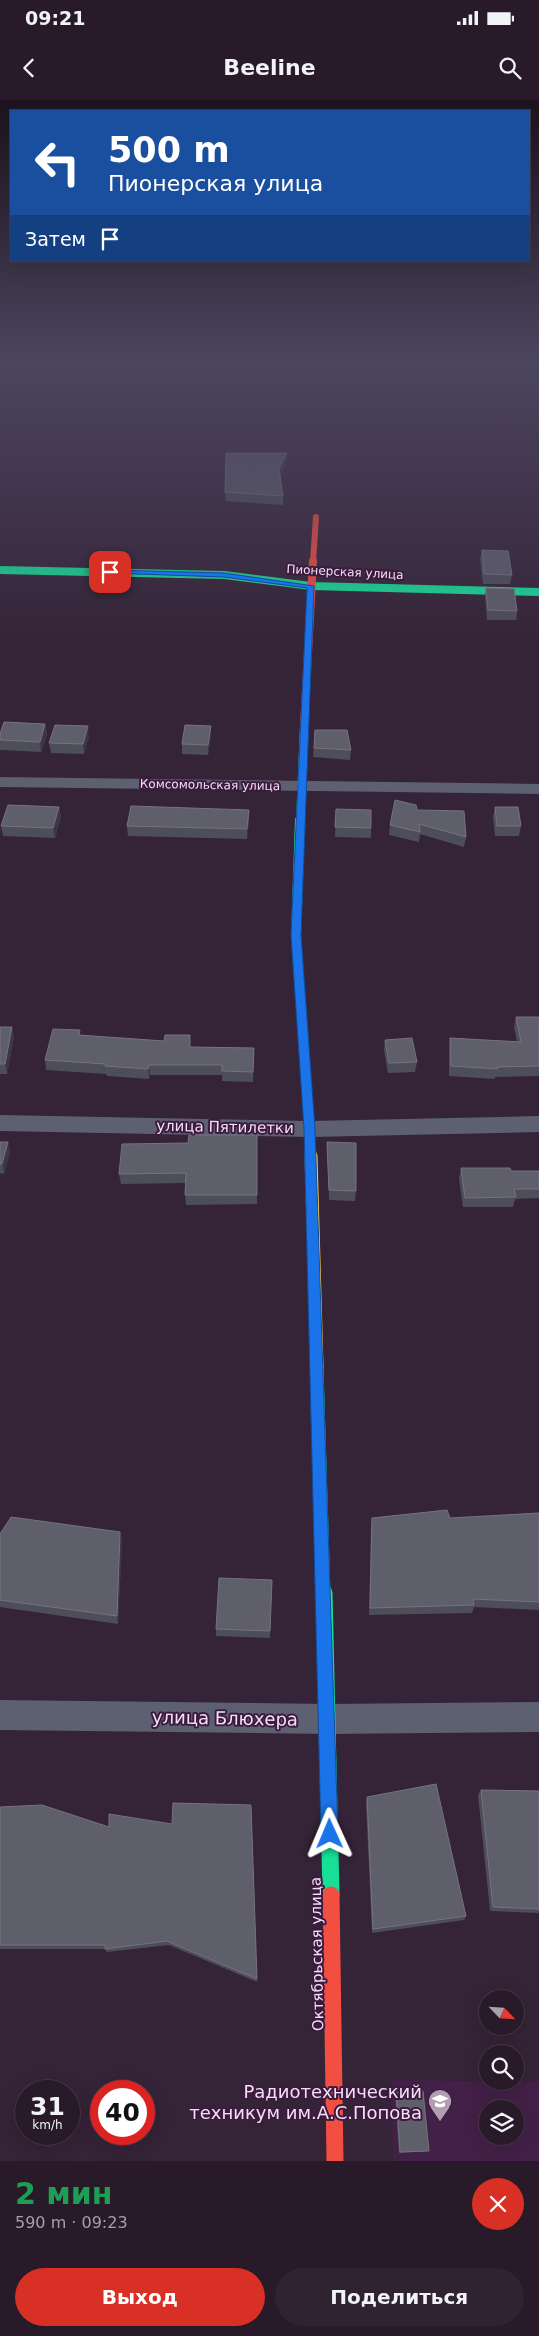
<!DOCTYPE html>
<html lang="ru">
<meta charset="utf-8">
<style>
body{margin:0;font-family:"DejaVu Sans",sans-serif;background:#302331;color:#f1f3f6;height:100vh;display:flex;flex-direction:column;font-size:19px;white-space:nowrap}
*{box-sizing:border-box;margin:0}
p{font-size:16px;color:#a5a1a8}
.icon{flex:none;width:28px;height:28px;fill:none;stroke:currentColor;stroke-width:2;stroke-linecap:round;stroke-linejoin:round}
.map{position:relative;height:2061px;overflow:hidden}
.details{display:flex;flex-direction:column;background:#281a29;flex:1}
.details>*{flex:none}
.hud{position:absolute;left:10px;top:10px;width:520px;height:152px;border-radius:0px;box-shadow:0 5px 20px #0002,0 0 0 1px #443846;background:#1a4fa0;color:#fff;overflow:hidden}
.needle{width:32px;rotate:115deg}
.fabs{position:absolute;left:479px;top:1890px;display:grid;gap:10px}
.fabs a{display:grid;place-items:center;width:45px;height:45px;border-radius:50%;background:#281a29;box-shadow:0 5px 20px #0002,0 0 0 1px #443846;font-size:25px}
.speed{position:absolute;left:15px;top:1980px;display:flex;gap:10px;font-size:25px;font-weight:700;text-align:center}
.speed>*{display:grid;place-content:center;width:65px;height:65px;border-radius:50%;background:#281a29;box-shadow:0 5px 20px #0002,0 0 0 1px #443846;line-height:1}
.speed small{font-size:12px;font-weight:400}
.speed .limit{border:8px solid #d22;background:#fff;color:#111}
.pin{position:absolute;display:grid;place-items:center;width:42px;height:42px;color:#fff;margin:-21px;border-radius:10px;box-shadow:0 2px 8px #0006}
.me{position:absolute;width:55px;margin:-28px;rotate:359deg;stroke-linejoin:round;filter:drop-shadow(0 0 4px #0008)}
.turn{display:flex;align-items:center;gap:18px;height:105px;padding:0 15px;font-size:22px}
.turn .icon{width:65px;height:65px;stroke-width:2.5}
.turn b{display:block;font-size:35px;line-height:42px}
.then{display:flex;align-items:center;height:48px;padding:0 15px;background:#0003;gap:10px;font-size:19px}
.round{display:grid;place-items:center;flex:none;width:52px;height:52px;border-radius:26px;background:#302331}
.overview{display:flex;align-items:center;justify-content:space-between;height:85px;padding:0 15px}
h1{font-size:30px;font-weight:700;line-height:38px;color:#1e9e55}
.button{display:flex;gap:10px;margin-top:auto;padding:10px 15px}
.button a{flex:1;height:58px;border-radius:30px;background:#d93025;color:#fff;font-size:20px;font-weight:700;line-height:58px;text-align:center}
.button a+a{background:#302331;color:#f1f3f6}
.status{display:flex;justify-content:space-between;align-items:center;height:35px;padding:0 25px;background:#281a29;direction:ltr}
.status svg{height:14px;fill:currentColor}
header{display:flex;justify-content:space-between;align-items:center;height:65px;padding:0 15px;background:#281a29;font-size:22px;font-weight:700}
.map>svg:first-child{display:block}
.built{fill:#432047;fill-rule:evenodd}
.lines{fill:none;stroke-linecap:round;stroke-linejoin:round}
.street{fill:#5c6070;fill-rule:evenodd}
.fast-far3{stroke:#16e098;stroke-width:8}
.fast-far2{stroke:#16e098;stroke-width:10}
.fast-far1{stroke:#16e098;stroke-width:13}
.fast{stroke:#16e098;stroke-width:17}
.slow-far1{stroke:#ffcf43;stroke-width:10}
.slow{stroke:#ffcf43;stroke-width:13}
.jam-far2{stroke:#f24e42;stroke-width:6}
.jam-far1{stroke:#f24e42;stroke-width:8}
.jam{stroke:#f24e42;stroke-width:17}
.wall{fill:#4e4e5a}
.shaded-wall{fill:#3c3645}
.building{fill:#5f5e6b;stroke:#777280}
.route{fill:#1a73e8;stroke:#114b97}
.labels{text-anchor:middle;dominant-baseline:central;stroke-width:4;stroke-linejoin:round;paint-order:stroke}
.far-street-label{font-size:12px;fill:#f4e0f6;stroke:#3c1b3f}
.street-label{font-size:15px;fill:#f4e0f6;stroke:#3c1b3f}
.near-street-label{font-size:18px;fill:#f4e0f6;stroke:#3c1b3f}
.near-poi-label{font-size:18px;fill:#f4e0f6;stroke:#3c1b3f;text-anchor:end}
</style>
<div class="status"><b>09:21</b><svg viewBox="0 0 49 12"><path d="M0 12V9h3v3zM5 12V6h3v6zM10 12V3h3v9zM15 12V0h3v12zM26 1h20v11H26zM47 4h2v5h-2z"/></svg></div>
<header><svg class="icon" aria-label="back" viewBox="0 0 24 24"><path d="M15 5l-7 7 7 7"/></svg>Beeline<svg class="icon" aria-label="search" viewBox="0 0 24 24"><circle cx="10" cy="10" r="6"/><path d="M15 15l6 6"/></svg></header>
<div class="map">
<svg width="539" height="2061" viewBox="0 0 539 2061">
<rect width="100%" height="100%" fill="#352337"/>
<path class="built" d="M391,1980L539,1982V2061H393ZM488,2009H515V2036H488Z"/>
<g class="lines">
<g class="street">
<path d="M0,677L539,684V694L0,687Z"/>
<path d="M0,1015L310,1021L539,1016V1032L310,1037L0,1031Z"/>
<path d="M0,1600L328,1604L539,1602V1632L328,1634L0,1630Z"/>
</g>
<g class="fast-far3">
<path d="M0,470L224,475L311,486L539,492"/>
<path d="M300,721L304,626"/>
</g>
<path class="fast-far2" d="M300,720L296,835L306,977"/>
<path class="fast-far1" d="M317,1267L324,1494"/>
<path class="fast" d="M324,1493L331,1795"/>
<path class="slow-far1" d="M306,977L311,1057"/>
<path class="slow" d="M311,1056L317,1267"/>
<path class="jam-far2" d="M313,462L316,417"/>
<path class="jam-far1" d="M304,626L313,461"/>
<path class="jam" d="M331,1795L335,2061"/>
</g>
<g class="wall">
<path d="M287,361L280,376L283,396V405L226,401L225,392Z"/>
<path d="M482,450L512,475L510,484H483L480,459Z"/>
<path d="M486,488L517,511L516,520H487L485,497Z"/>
<path d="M45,624L47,634L41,652L0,650V634Z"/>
<path d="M211,626V636L208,655L182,654V644Z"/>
<path d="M315,630L351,650L350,660L313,657Z"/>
<path d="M89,636L84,654L51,653L49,643Z"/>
<path d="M59,707L61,717L55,738L3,736L1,726Z"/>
<path d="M495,707L521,726L519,736H495L493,717Z"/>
<path d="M336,709L371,728V738L335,737Z"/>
<path d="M249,710V720L247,739L128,736L127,726Z"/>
<path d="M417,710L466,737L464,747L420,734L419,742L389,735L390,725Z"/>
<path d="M516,917H539V976L495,977V979L449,976V948L450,938L517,942L514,927Z"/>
<path d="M0,927H12L14,937L7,974H0Z"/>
<path d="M81,935L190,947L254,948L253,982L222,981V975H150L149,979L107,976L106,974L46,970L45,960Z"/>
<path d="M385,940L417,962L415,972L388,973L384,950Z"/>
<path d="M257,1035V1104L186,1105L185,1095L186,1083L121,1084L119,1074L188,1043Z"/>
<path d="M0,1042H8L10,1052L4,1074L0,1073Z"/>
<path d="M327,1042L356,1091L355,1101L329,1100L327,1052Z"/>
<path d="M461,1068L511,1071H539V1098L515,1099L513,1107H463L459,1078Z"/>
<path d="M539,1413V1510L474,1507L472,1513L369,1515L371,1426L372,1418H450Z"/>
<path d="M0,1434L122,1440L118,1524L0,1507Z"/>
<path d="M272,1480L270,1538L216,1536V1529Z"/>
<path d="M481,1690L539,1691V1813L490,1811L478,1695Z"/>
<path d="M367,1697L466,1816L464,1820L372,1833L366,1703Z"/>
<path d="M251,1705L257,1882L169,1845L107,1852L105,1849H0V1707L109,1727L172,1724Z"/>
<path d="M396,1992L429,2051L399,2053L395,1993Z"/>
</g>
<g class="shaded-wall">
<path d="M287,353V361L279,378V369Z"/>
<path d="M45,624L47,634L41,652L40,642Z"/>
<path d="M88,626L89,636L84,654L83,644Z"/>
<path d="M211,626V636L208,655V645Z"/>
<path d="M59,707L61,717L55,738L53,728Z"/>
<path d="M249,710V720L247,739V729Z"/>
<path d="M12,927L14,937L7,974L5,964Z"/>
<path d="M254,948V958L253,982V972Z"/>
<path d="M149,965L150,975L149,979L148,969Z"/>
<path d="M8,1042L10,1052L4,1074L2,1064Z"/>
<path d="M120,1432L122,1440L118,1524L117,1516Z"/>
</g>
<g class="building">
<path d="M226,353H287L279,369L283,396L225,392Z"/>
<path d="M482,450L508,451L512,475L484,474Z"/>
<path d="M486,488L514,489L517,511L488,510Z"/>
<path d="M4,622L45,624L40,642L0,640V634Z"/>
<path d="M55,625L88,626L83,644L49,643Z"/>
<path d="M185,625L211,626L208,645L182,644Z"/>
<path d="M315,630H347L351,650L314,648Z"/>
<path d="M395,700L416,705L417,710L464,711L466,737L419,724L420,732L390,725Z"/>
<path d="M8,705L59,707L53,728L1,726Z"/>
<path d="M131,706L249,710L247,729L127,726Z"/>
<path d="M495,707H518L521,726H497Z"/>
<path d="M336,709L371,710V728L335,727Z"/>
<path d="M516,917H539V966L497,967V969L451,966L450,938L521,942Z"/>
<path d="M0,927H12L5,964H0Z"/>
<path d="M53,929L80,930L79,935L164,941L165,935H190V947L254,948L253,972L222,971V965H149L148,969L105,966L106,964L45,960Z"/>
<path d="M412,938L417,962L389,963L385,940Z"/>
<path d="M189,1035H257V1095H185L186,1073L119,1074L122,1044L188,1043Z"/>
<path d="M0,1042H8L2,1064H0Z"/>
<path d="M327,1042L356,1043V1091L329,1090Z"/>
<path d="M461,1068H510L511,1071H539V1089H514L516,1097L465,1098Z"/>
<path d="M447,1410L450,1418L539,1413V1502L473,1499L474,1505L370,1508L372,1418Z"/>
<path d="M11,1417L120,1432L117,1516L0,1500V1434Z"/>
<path d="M219,1478L272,1480L270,1531L216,1529Z"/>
<path d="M436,1684L466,1816L373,1829L367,1697Z"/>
<path d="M481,1690L539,1691V1809L493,1807Z"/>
<path d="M173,1703L251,1705L257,1879L167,1841L105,1849V1845H0V1707L42,1705L109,1727V1714L172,1724Z"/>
<path d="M423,1991L429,2051L400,2052L396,1992Z"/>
</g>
<linearGradient id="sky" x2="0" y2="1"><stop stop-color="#1d131e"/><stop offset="0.48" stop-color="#4b455e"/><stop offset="1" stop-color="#4b455e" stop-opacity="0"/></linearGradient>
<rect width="539" height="550" fill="url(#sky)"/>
<path class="route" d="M110,470L224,473L314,486L301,835L315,1029L338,1734L336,1740L330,1742L324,1740L321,1734L304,1029L291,835L307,488L224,477L108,473V470Z"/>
<defs>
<g id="university-pin" transform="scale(1.25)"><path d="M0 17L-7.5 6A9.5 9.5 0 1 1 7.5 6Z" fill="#b19eb3" stroke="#3c1b3f"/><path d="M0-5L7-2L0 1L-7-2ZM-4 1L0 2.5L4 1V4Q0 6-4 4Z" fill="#fff"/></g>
</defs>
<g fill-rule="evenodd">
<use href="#university-pin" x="440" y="2001"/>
</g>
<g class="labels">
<g class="far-street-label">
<text transform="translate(345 472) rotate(3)">Пионерская улица</text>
<text transform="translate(210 685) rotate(1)">Комсомольская улица</text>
</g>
<g class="street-label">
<text transform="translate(225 1027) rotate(1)">улица Пятилетки</text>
<text transform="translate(317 1854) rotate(-91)">Октябрьская улица</text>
</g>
<g class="near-street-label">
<text transform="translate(225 1618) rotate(1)">улица Блюхера</text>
</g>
<g class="near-poi-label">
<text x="422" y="1991">Радиотехнический<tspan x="422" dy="21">техникум им.А.С.Попова</tspan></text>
</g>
</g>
</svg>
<div class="fabs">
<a><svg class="needle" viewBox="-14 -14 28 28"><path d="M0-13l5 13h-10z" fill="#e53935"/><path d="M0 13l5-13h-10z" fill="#a5a1a8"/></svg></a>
<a><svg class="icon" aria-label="search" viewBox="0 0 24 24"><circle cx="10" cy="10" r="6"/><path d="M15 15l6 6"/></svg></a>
<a><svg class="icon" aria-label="layers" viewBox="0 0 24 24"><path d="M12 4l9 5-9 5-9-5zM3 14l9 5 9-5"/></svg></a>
</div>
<div class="speed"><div>31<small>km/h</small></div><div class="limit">40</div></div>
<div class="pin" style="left:110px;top:472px;background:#d93025"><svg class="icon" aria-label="arrive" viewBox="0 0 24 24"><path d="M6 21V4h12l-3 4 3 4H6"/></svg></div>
<svg class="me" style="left:330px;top:1734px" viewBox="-20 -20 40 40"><path d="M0-17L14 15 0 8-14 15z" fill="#1a73e8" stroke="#fff" stroke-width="4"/></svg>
<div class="hud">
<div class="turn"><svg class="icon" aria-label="left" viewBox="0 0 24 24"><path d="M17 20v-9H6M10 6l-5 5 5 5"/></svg><div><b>500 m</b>Пионерская улица</div></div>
<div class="then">Затем<svg class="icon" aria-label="arrive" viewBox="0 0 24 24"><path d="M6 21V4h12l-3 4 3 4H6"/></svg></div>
</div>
</div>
<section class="details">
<div class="overview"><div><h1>2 мин</h1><p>590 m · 09:23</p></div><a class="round" style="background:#d93025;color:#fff"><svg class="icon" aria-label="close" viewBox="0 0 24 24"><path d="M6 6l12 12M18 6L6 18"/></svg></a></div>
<div class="button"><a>Выход</a><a>Поделиться</a></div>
</section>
